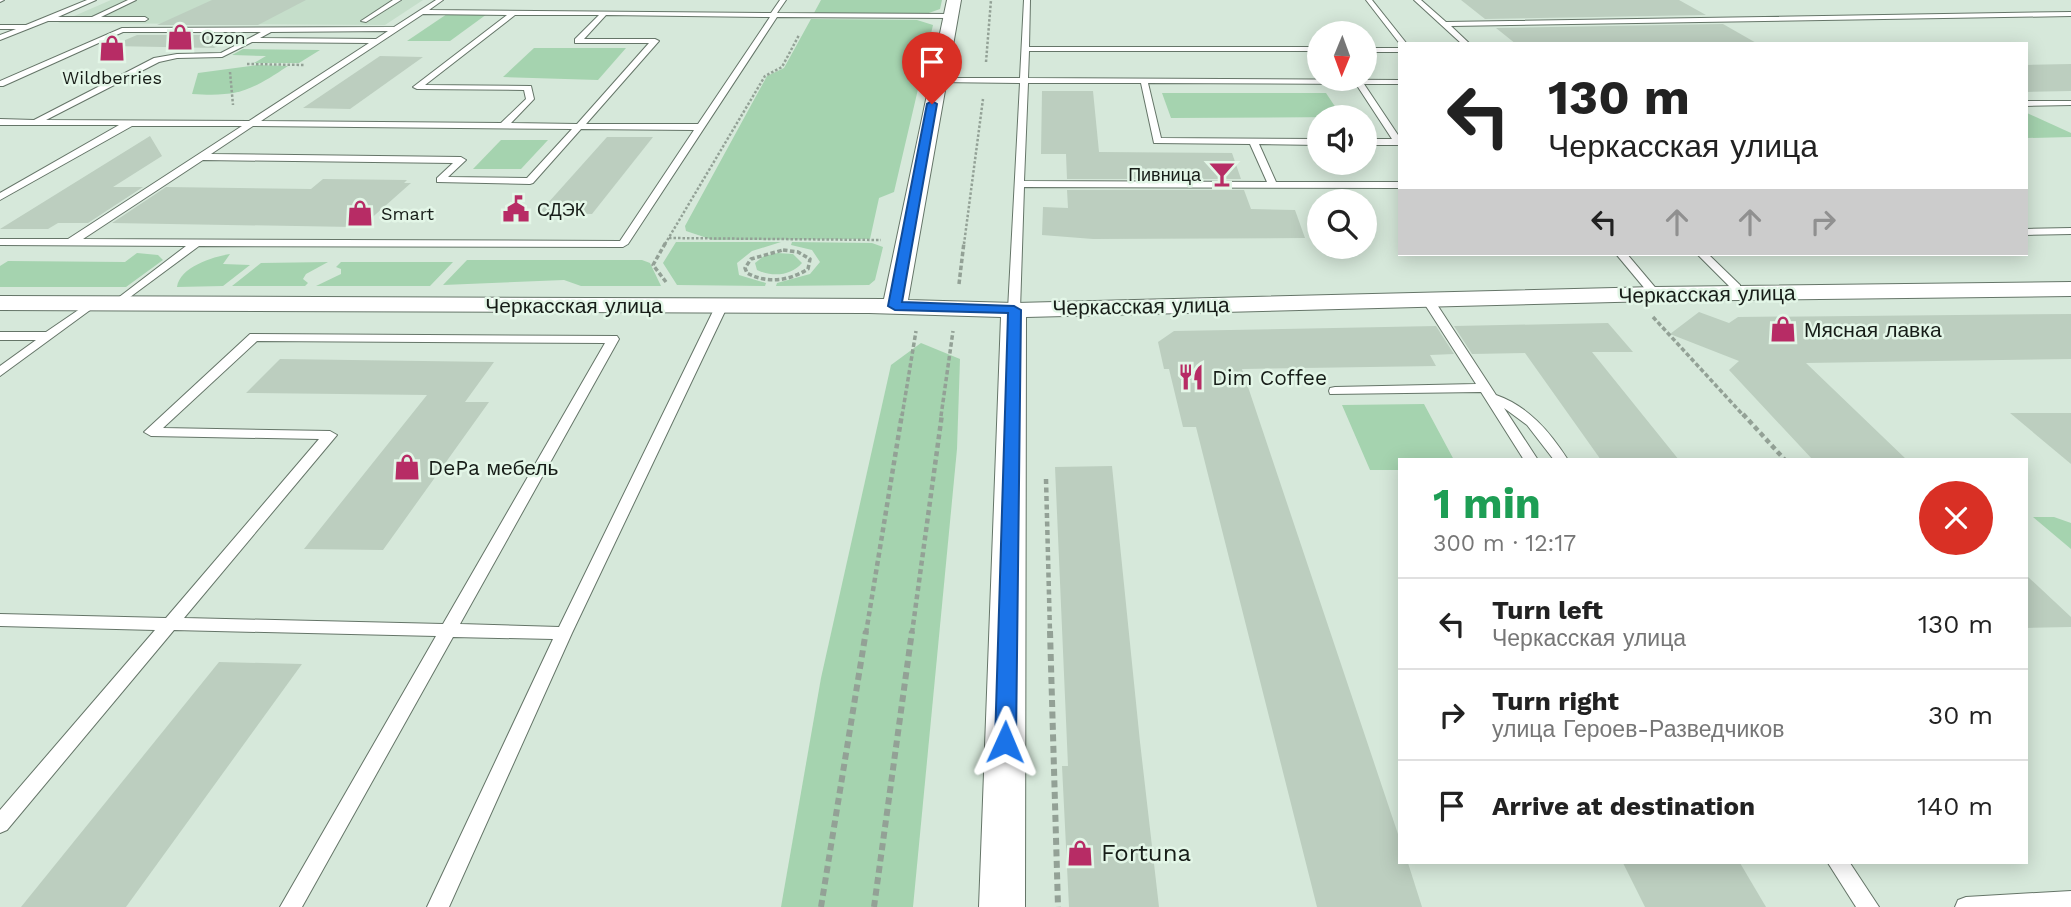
<!DOCTYPE html>
<meta charset="utf-8">
<style>
body{margin:0;font-family:"Work Sans",sans-serif;background:#f2f2f2;color:#222;height:100vh;display:flex;flex-direction:column;font-size:26px;white-space:nowrap}
*{box-sizing:border-box;margin:0}
p{font-size:23px;color:#767676}
.icon{flex:none;width:38px;height:38px;fill:none;stroke:currentColor;stroke-width:2;stroke-linecap:round;stroke-linejoin:round}
.map{position:relative;flex:1;overflow:hidden}
.panel{position:absolute;left:1398px;top:458px;width:630px;height:406px;display:flex;flex-direction:column;background:#fff;border-radius:0px;box-shadow:0 4px 18px #0003}
.panel>*{flex:none}
.guide{position:absolute;left:1398px;top:42px;width:630px;height:214px;border-radius:0px;box-shadow:0 4px 18px #0003;background:#fff;color:#222;overflow:hidden}
.needle{width:46px;rotate:181deg}
.fabs{position:absolute;left:1307px;top:21px;display:grid;gap:14px}
.fabs a{display:grid;place-items:center;width:70px;height:70px;border-radius:50%;background:#fff;box-shadow:0 4px 18px #0003;font-size:35px}
.pin{position:absolute;display:grid;place-items:center;width:60px;height:60px;color:#fff;margin:-72px -30px;border-radius:50% 50% 50% 0;rotate:-45deg;box-shadow:0 0 7px #0007}
.pin .icon{rotate:45deg}
.me{position:absolute;width:77px;margin:-38px;rotate:1deg;stroke-linejoin:round;filter:drop-shadow(0 0 5px #0008)}
.turn{display:flex;align-items:center;gap:24px;height:147px;padding:0 35px;font-size:32px}
.turn .icon{width:91px;height:91px;stroke-width:2.5}
.turn b{display:block;font-size:49px;line-height:60px}
.lanes{display:flex;align-items:center;height:66px;padding:0 35px;background:#0003;justify-content:center;gap:35px;direction:ltr}
.lanes .off{opacity:.35}
.round{display:grid;place-items:center;flex:none;width:74px;height:74px;border-radius:37px;background:#f2f2f2}
.overview{display:flex;align-items:center;justify-content:space-between;height:119px;padding:0 35px}
h1{font-size:42px;font-weight:700;line-height:52px;color:#1e9e55}
ul{padding:0;list-style:none}
li{display:flex;align-items:center;gap:21px;height:91px;padding:0 35px;border-top:2px solid #e0e0e0}
li div{flex:1}
li b{display:block;font-size:26px}
li em{font-style:normal}
.map>svg:first-child{display:block}
.built{fill:#c5deca}
.green{fill:#a5d3af}
.building{fill:#bccebf}
.lines{fill:none;stroke-linecap:round;stroke-linejoin:round}
.lane-casing{stroke:#657568;stroke-width:2}
.street-casing{stroke:#657568;stroke-width:2}
.path-far3{stroke:#93a196;stroke-width:2.5;stroke-dasharray:2.5 2;stroke-linecap:butt}
.path-far2{stroke:#93a196;stroke-width:3.5;stroke-dasharray:4.5 2.5;stroke-linecap:butt}
.path-far1{stroke:#93a196;stroke-width:4.5;stroke-dasharray:5 3.5;stroke-linecap:butt}
.path{stroke:#93a196;stroke-width:6;stroke-dasharray:7 4.5;stroke-linecap:butt}
.lane{fill:#fff;fill-rule:evenodd}
.street{fill:#fff;fill-rule:evenodd}
.route{fill:#1a73e8;stroke:#114b97;stroke-width:2}
.labels{text-anchor:middle;dominant-baseline:central;stroke-width:5;stroke-linejoin:round;paint-order:stroke}
.far-poi-label{font-size:18px;fill:#171d18;stroke:#e3f6e7;text-anchor:start}
.street-label{font-size:21px;fill:#171d18;stroke:#e3f6e7}
.poi-label{font-size:21px;fill:#171d18;stroke:#e3f6e7;text-anchor:start}
.near-poi-label{font-size:24px;fill:#171d18;stroke:#e3f6e7;text-anchor:start}
</style>
<div class="map">
<svg width="2071" height="907" viewBox="0 0 2071 907">
<rect width="100%" height="100%" fill="#d6e8da"/>
<path class="built" d="M111,0H423L385,25L58,23Z"/>
<g class="green">
<path d="M821,0H942L940,9L926,14L814,13Z"/>
<path d="M447,14H487L450,41H407Z"/>
<path d="M811,19L917,20L933,25L894,192L879,198L870,239L713,240L686,231L685,226L767,76L784,68Z"/>
<path d="M534,48H626L598,80L503,77Z"/>
<path d="M243,49L320,50L299,63H254L266,56L232,55Z"/>
<path d="M257,65L288,66C250,91 239,97 192,94L198,73Z"/>
<path d="M1162,93H1326L1342,117L1171,118Z"/>
<path d="M2027,113L2071,133V137L2027,138Z"/>
<path d="M501,140H548L521,169H473Z"/>
<path d="M676,242H781L752,251L737,263L739,275L766,283L765,286L677,285L663,263Z"/>
<path d="M792,242L872,243L883,247L875,280L869,285L776,286L777,283L810,274L820,262L812,250L791,245Z"/>
<path d="M137,253L158,255L163,260L126,287H0V266L8,261L125,262Z"/>
<path d="M778,253L793,254L802,263C791,276 772,277 757,270L755,263L764,256Z"/>
<path d="M230,254L223,264L250,265L223,286L177,287C180,267 212,257 230,254Z"/>
<path d="M467,260H642L650,263L661,286H581L564,280L443,285Z"/>
<path d="M328,262L306,274L303,279L308,283L305,286H232L261,263Z"/>
<path d="M341,262H453L430,286H316L341,274V269L336,267Z"/>
<path d="M921,343L960,359L957,449L913,907H781L821,678L891,365Z"/>
<path d="M1424,404L1454,460H1400V470H1370L1342,405Z"/>
<path d="M2033,517H2054L2071,523V549Z"/>
</g>
<g class="building">
<path d="M212,0H306L258,25H157Z"/>
<path d="M1461,0H1679L1706,15L1485,19Z"/>
<path d="M1723,24L1758,44H1516L1496,28Z"/>
<path d="M137,35H239L214,48L111,46Z"/>
<path d="M380,56L423,57L350,109L303,108Z"/>
<path d="M2071,64V91L2026,92V65Z"/>
<path d="M1042,91H1093L1099,152L1232,153L1241,179H1067L1066,154H1041Z"/>
<path d="M150,136L162,156L113,187H143L88,223H58L48,229H0Z"/>
<path d="M607,137H653L592,214L539,213Z"/>
<path d="M323,179L407,180L404,183H411L367,222H359L353,227L112,223L166,187L311,189Z"/>
<path d="M1067,190H1244L1251,209L1295,210L1305,238L1093,239L1042,235L1043,207L1068,208Z"/>
<path d="M1699,312L1729,323L1738,317L2071,314V359L1806,363L1907,460H1813L1729,370L1739,361L1670,334Z"/>
<path d="M1608,323L1633,352H1592L1679,460H1601L1525,353L1472,354L1454,326Z"/>
<path d="M1436,326L1454,354L1430,355L1436,366L1242,369L1400,840V863H1408L1422,907H1317L1196,427H1183L1169,369H1164L1158,342L1174,331Z"/>
<path d="M280,359L494,362L465,402H489L383,550L304,549L427,395L246,393Z"/>
<path d="M2010,413H2071V464Z"/>
<path d="M1112,466L1140,742L1159,907H1069L1062,766H1068L1055,467Z"/>
<path d="M2026,575L2071,617V627L2026,628Z"/>
<path d="M219,662L302,664L126,907H21Z"/>
<path d="M1623,863H1740L1766,907H1645Z"/>
</g>
<g class="lines">
<g class="lane-casing">
<g id="lane">
<path d="M0,0H4L0,2Z"/>
<path d="M87,0H96L58,17H92L128,0H136L101,17H145L148,19L145,21H48L0,40V35L16,29H0V25H26Z"/>
<path d="M393,0H401L366,22L361,21Z"/>
<path d="M436,0H443L429,10L771,13L780,0H786L777,13L951,14L954,16L951,18L777,17L628,244L623,247L199,246L118,306L114,305V301L186,246L0,245V239H68L242,126H132L0,200V193L119,125H0V119L34,120L154,58L177,54L221,53L261,32H123L3,86H0V81L122,28L394,27ZM423,14L507,15L413,87L417,89L524,90L526,99L501,123L261,121ZM515,15H599L575,39V43H649L577,124L511,123L534,99L531,86L425,85ZM606,15L770,17L698,124H586L659,41L655,39H584ZM388,31L376,39L260,38L271,32ZM252,42L369,43L249,121L46,120L159,62L177,58L222,57ZM253,126L572,129L527,178L448,177L466,160L461,157L211,154ZM581,129L694,130L620,241L83,239L203,160L453,163L437,178V182L530,184L533,183Z"/>
<path d="M1024,0H1030L1029,47H1320V51H1029L1028,78L1400,80V84H1364L1400,138V144L1398,145H1365V139H1392L1356,84L1148,83L1161,138L1320,139V145L1259,144L1276,182H1400V188L1024,187L1020,310L1018,312H1010L1008,310L1020,83L937,82L933,80L937,78H1020ZM1028,83H1141L1154,143L1250,144L1267,182L1024,181Z"/>
<path d="M1366,0H1372L1407,44H1400Z"/>
<path d="M1414,0H1421L1446,22L2071,12V16L1451,26L1470,44H1462Z"/>
<rect x="1365" y="48" width="35" height="4"/>
<path d="M2026,101H2071V105L2026,106Z"/>
<path d="M2071,228V234L2026,235V229Z"/>
<path d="M1616,254H1627L1659,292V296H1651Z"/>
<path d="M1697,254H1708L1740,285V289H1732Z"/>
<path d="M1428,297L1434,300L1496,395C1528,406 1550,432 1568,460H1554L1527,425L1504,408L1538,460H1524L1481,392L1330,394L1329,391L1330,388L1335,387L1476,384L1422,300Z"/>
<path d="M93,300L97,301V305L0,376V366L36,340H0V332H46Z"/>
<path d="M722,302L728,305L572,633L449,907H427L553,639L453,637L302,907H280L436,636L174,630L7,830L0,833V810L155,630L0,626V614L166,618L319,439L151,436L144,432L250,334L617,336L619,339L460,624L559,627L716,305ZM257,341L605,343L443,624L184,618L337,435L330,431L163,428Z"/>
<path d="M1828,863H1850L1879,907H1856Z"/>
<path d="M2071,891V907H1955L1958,900L1966,897Z"/>
</g>
</g>
<g class="street-casing">
<path id="street" d="M947,0H961L908,300L1014,303L1655,287L2071,282V296L1655,301L1026,317L1025,907H979L1001,317L869,313L0,310V296L884,299Z"/>
</g>
<g class="path-far3">
<path d="M986,62L991,0"/>
<path d="M247,64L304,65"/>
<path d="M230,72L233,105"/>
<path d="M669,238L881,240"/>
<path d="M665,244L765,76L782,67L799,35"/>
<path d="M964,244L983,99"/>
</g>
<g class="path-far2">
<path d="M783,250L798,252L810,259L808,269C789,281 767,284 747,273L745,268L751,259Z"/>
<path d="M666,282L653,265L666,242"/>
<path d="M959,284L964,242"/>
<path d="M1653,317L1744,416"/>
<path d="M902,416L916,331"/>
<path d="M941,416L953,331"/>
</g>
<g class="path-far1">
<path d="M1743,414L1785,460"/>
<path d="M1046,479L1050,633"/>
<path d="M866,633L902,414"/>
<path d="M912,633L942,414"/>
</g>
<g class="path">
<path d="M1050,631L1058,907"/>
<path d="M821,907L866,631"/>
<path d="M874,907L912,631"/>
</g>
<use href="#lane" class="lane"/>
<use href="#street" class="street"/>
</g>
<path class="route" d="M932,101L937,104L902,302L1014,306L1021,310L1016,742L1013,748L1005,751L998,748L995,742L1008,313L895,310L888,306L927,104Z"/>
<defs>
<g id="shop-bare" transform="scale(2.1)"><path d="M-5-2.5h2.3a2.7 3.5 0 0 1 5.4 0H5L5.5 6h-11ZM-1.5-2.5h3a1.5 2.3 0 0 0-3 0Z" fill="#b72c65" stroke="#e3f6e7" stroke-width="2.5" paint-order="stroke"/></g>
<g id="bar-bare" transform="scale(2.1)"><path d="M-6-5H6L.8 .8V4.5H3.5V6h-7V4.5H-.8V.8Z" fill="#b72c65" stroke="#e3f6e7" stroke-width="2.5" paint-order="stroke"/></g>
<g id="civic-bare" transform="scale(2.1)"><path d="M-.6-6.5H3V-4.5H.6V-3L4-1V1h2V6H-6V1h2V-1L-.6-3ZM-1.2 2.5V6h2.4V2.5Z" fill="#b72c65" stroke="#e3f6e7" stroke-width="2.5" paint-order="stroke"/></g>
<g id="restaurant-bare" transform="scale(2.1)"><path d="M-5-6h1v4h1v-4h1v4h1v-4h1v5L-1.5 .5V6h-2V.5L-5-1ZM5-6V6H3V1.5H1.5Q1.5-4 5-6Z" fill="#b72c65" stroke="#e3f6e7" stroke-width="2.5" paint-order="stroke"/></g>
</defs>
<g fill-rule="evenodd">
<use href="#shop-bare" x="180" y="37"/>
<use href="#shop-bare" x="112" y="48"/>
<use href="#bar-bare" x="1222" y="174"/>
<use href="#civic-bare" x="516" y="209"/>
<use href="#shop-bare" x="360" y="213"/>
<use href="#shop-bare" x="1783" y="329"/>
<use href="#restaurant-bare" x="1191" y="377"/>
<use href="#shop-bare" x="407" y="467"/>
<use href="#shop-bare" x="1080" y="853"/>
</g>
<g class="labels">
<g class="far-poi-label">
<text x="201" y="37">Ozon</text>
<text x="112" y="77" text-anchor="middle">Wildberries</text>
<text x="1201" y="174" text-anchor="end">Пивница</text>
<text x="537" y="209">СДЭК</text>
<text x="381" y="213">Smart</text>
</g>
<g class="street-label">
<text transform="translate(1707 294) rotate(-1)">Черкасская улица</text>
<text x="574" y="305">Черкасская улица</text>
<text transform="translate(1141 306) rotate(-1)">Черкасская улица</text>
</g>
<g class="poi-label">
<text x="1804" y="329">Мясная лавка</text>
<text x="1212" y="377">Dim Coffee</text>
<text x="428" y="467">DePa мебель</text>
</g>
<g class="near-poi-label">
<text x="1101" y="853">Fortuna</text>
</g>
</g>
</svg>
<div class="fabs">
<a><svg class="needle" viewBox="-14 -14 28 28"><path d="M0-13l5 13h-10z" fill="#e53935"/><path d="M0 13l5-13h-10z" fill="#767676"/></svg></a>
<a><svg class="icon" aria-label="sound" viewBox="0 0 24 24"><path d="M4 9h4l5-4v14l-5-4H4zM17 9q2 3 0 6"/></svg></a>
<a><svg class="icon" aria-label="search" viewBox="0 0 24 24"><circle cx="10" cy="10" r="6"/><path d="M15 15l6 6"/></svg></a>
</div>
<div class="pin" style="left:932px;top:104px;background:#d93025"><svg class="icon" aria-label="arrive" viewBox="0 0 24 24"><path d="M6 21V4h12l-3 4 3 4H6"/></svg></div>
<svg class="me" style="left:1005px;top:742px" viewBox="-20 -20 40 40"><path d="M0-17L14 15 0 8-14 15z" fill="#1a73e8" stroke="#fff" stroke-width="4"/></svg>
<div class="guide">
<div class="turn"><svg class="icon" aria-label="left" viewBox="0 0 24 24"><path d="M17 20v-9H6M10 6l-5 5 5 5"/></svg><div><b>130 m</b>Черкасская улица</div></div>
<div class="lanes"><svg class="icon" aria-label="left" viewBox="0 0 24 24"><path d="M17 20v-9H6M10 6l-5 5 5 5"/></svg><svg class="icon off" aria-label="ahead" viewBox="0 0 24 24"><path d="M12 20V5M6 11l6-6 6 6"/></svg><svg class="icon off" aria-label="ahead" viewBox="0 0 24 24"><path d="M12 20V5M6 11l6-6 6 6"/></svg><svg class="icon off" aria-label="right" viewBox="0 0 24 24"><path d="M7 20v-9h11M14 6l5 5-5 5"/></svg></div>
</div>
<section class="panel">
<div class="overview"><div><h1>1 min</h1><p>300 m · 12:17</p></div><a class="round" style="background:#d93025;color:#fff"><svg class="icon" aria-label="close" viewBox="0 0 24 24"><path d="M6 6l12 12M18 6L6 18"/></svg></a></div>
<ul>
<li><svg class="icon" aria-label="left" viewBox="0 0 24 24"><path d="M17 20v-9H6M10 6l-5 5 5 5"/></svg><div><b>Turn left</b><p>Черкасская улица</p></div><em>130 m</em></li>
<li><svg class="icon" aria-label="right" viewBox="0 0 24 24"><path d="M7 20v-9h11M14 6l5 5-5 5"/></svg><div><b>Turn right</b><p>улица Героев-Разведчиков</p></div><em>30 m</em></li>
<li><svg class="icon" aria-label="arrive" viewBox="0 0 24 24"><path d="M6 21V4h12l-3 4 3 4H6"/></svg><div><b>Arrive at destination</b></div><em>140 m</em></li>
</ul>
</section>
</div>
